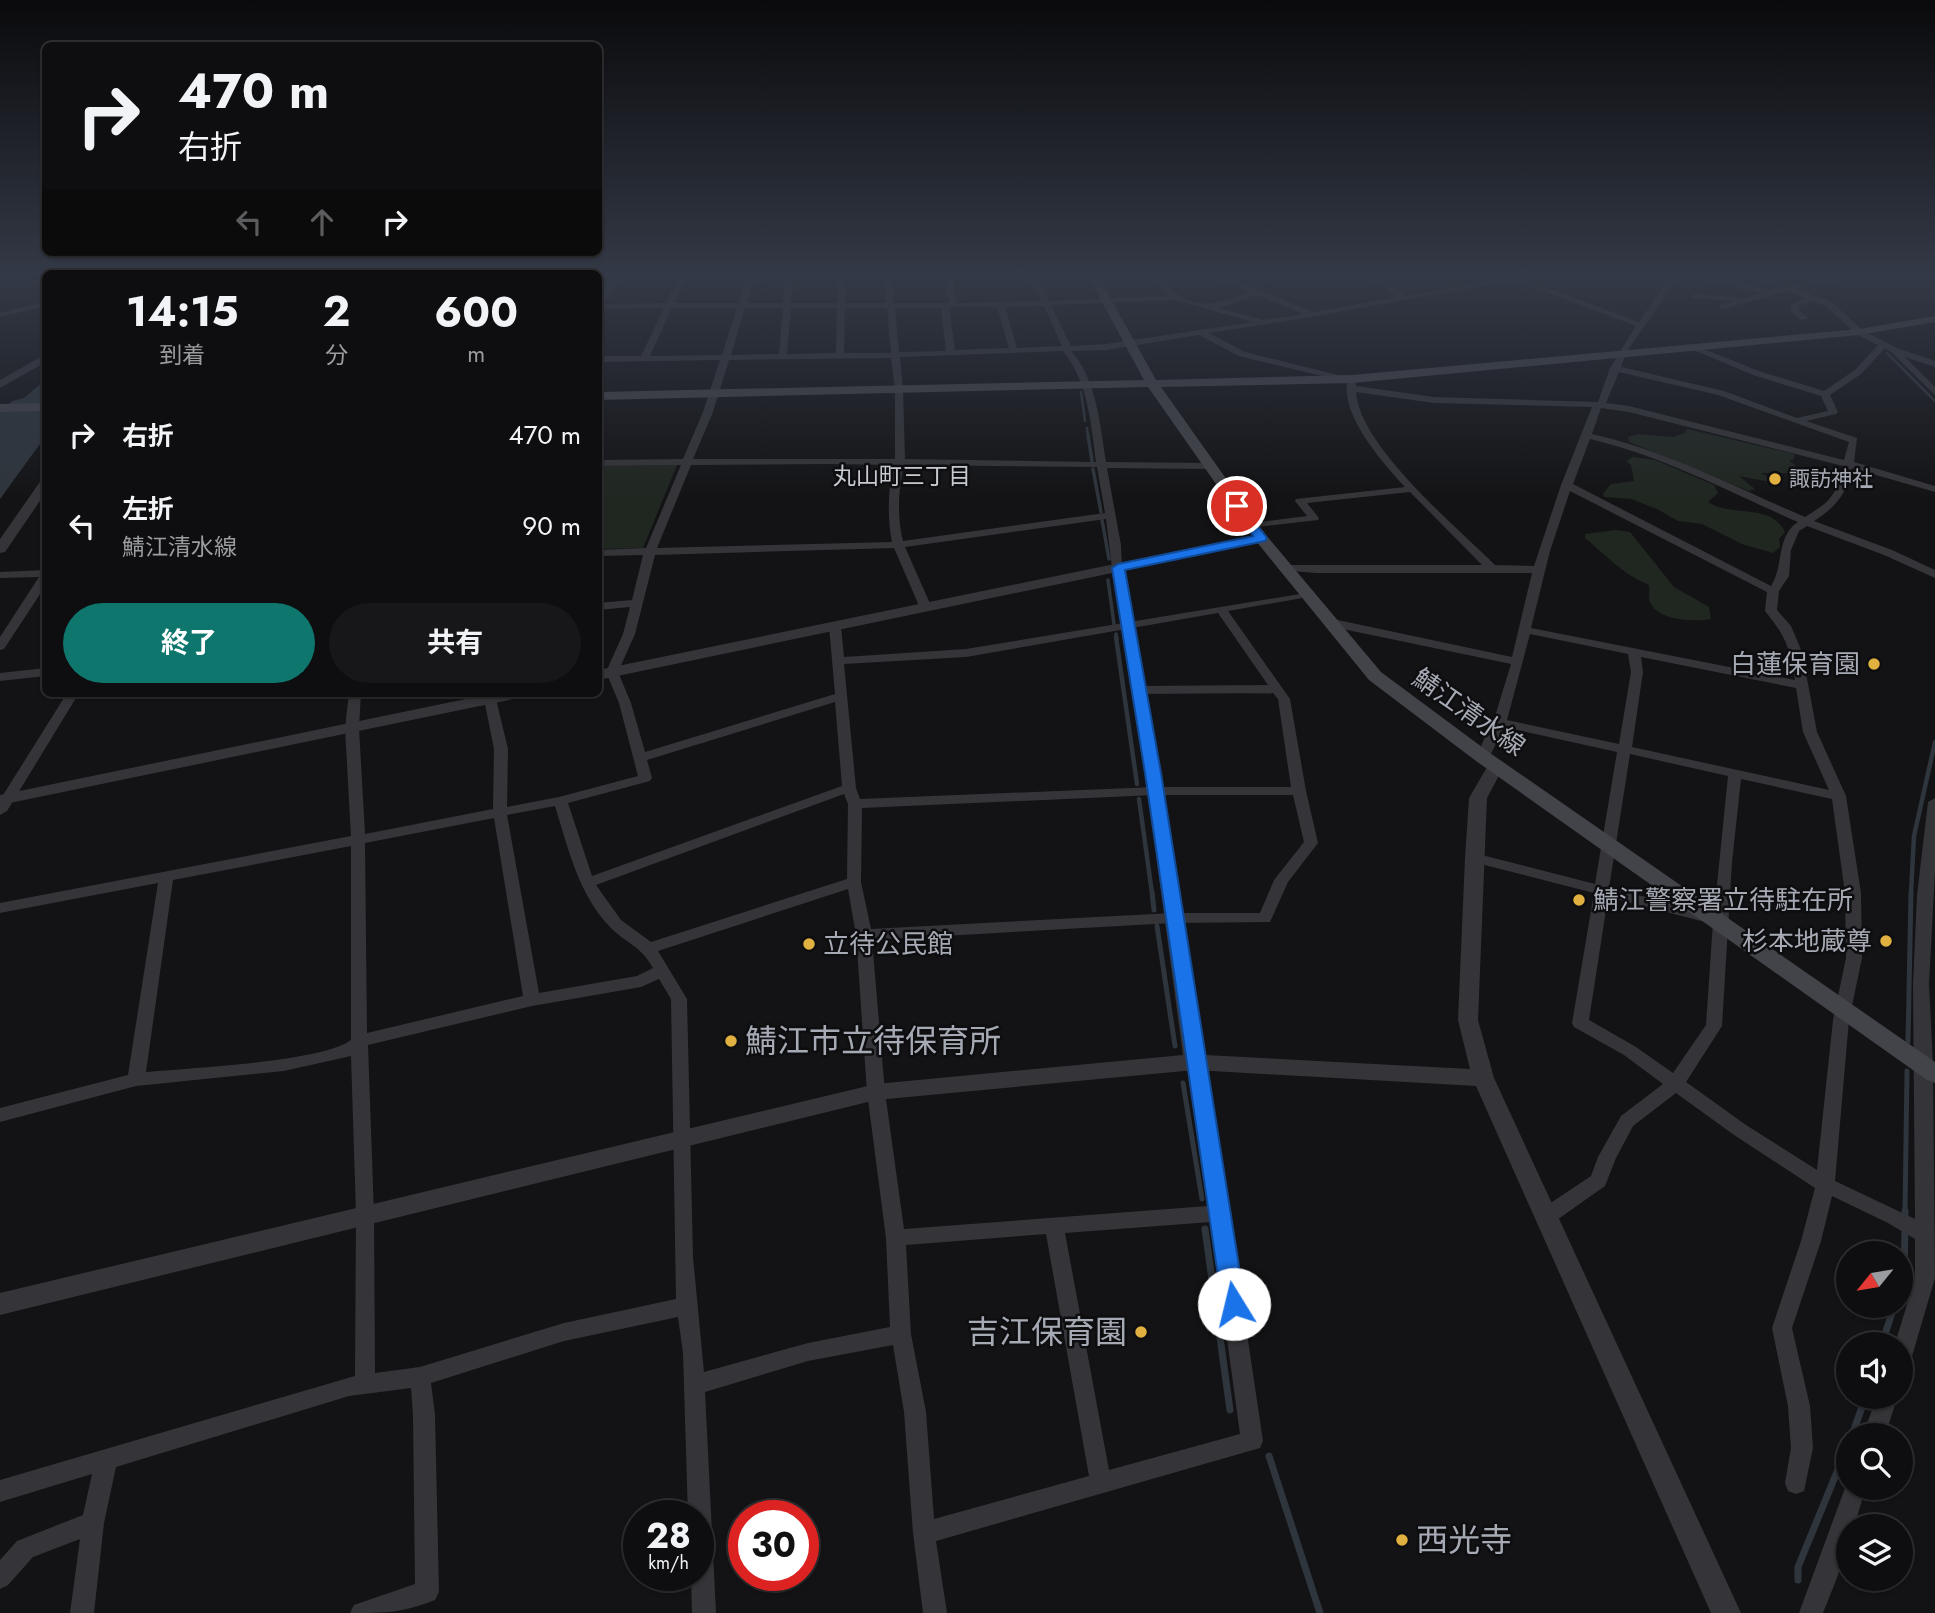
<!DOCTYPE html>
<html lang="ja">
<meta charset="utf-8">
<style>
body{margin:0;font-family:Jost,"Noto Sans JP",sans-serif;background:#171719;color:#f1f3f6;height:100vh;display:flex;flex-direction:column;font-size:26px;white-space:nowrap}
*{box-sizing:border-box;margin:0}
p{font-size:23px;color:#9b9c9f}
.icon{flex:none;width:38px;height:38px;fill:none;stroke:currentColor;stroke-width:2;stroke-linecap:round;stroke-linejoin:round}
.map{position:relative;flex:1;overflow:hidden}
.details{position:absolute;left:42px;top:270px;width:560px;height:427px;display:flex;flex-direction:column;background:#0e0e10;border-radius:10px;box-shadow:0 2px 5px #0004,0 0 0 2px #2e2e30}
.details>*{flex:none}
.hud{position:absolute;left:42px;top:42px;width:560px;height:214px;border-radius:10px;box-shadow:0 2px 5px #0004,0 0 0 2px #2e2e30;background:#0e0e10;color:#f1f3f6;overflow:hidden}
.needle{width:46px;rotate:240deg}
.fabs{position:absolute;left:1836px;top:1241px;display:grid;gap:14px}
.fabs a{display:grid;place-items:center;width:77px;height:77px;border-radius:50%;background:#0e0e10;box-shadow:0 2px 5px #0004,0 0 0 2px #2e2e30;font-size:35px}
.speed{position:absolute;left:623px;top:1500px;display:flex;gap:14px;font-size:35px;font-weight:700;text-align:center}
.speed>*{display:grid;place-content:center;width:91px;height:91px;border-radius:50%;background:#0e0e10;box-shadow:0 2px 5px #0004,0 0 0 2px #2e2e30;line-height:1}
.speed small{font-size:18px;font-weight:400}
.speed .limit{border:10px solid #d22;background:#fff;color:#111}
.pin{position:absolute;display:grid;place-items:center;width:60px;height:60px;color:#fff;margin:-30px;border:4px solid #fff;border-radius:50%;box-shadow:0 2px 7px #0007}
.me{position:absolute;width:77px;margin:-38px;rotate:351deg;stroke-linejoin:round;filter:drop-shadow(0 0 5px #0008)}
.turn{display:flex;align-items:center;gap:24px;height:147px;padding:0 21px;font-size:32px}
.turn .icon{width:91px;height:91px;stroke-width:2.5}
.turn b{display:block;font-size:49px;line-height:60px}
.lanes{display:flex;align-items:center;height:66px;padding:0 21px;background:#0003;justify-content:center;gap:35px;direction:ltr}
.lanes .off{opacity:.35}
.eta{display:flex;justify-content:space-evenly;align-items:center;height:119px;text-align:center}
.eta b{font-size:42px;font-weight:700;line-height:49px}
.button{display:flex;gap:14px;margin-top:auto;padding:14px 21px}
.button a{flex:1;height:80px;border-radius:42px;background:#0f766e;color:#fff;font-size:28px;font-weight:700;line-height:80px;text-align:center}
.button a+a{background:#171719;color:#f1f3f6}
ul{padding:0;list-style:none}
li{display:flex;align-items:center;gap:21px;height:91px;padding:0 21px}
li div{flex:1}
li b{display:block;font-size:26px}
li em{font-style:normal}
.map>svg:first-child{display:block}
.green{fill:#202721}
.water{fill:#2e353c}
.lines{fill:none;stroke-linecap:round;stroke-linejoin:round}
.stream-far4{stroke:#2e353c;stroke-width:2.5}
.stream-far3{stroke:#2e353c;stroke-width:3.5}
.stream-far2{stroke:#2e353c;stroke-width:4.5}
.stream-far1{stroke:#2e353c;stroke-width:5}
.stream{stroke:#2e353c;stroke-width:7}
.minor{fill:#353539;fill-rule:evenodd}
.tertiary{fill:#353539;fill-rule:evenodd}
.secondary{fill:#434449;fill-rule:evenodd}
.route{fill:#1a73e8;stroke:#114b97;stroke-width:2}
.poi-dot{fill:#e0b040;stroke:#0e0e10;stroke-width:2.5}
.labels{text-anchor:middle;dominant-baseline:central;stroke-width:5;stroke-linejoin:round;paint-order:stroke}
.far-poi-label{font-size:21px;fill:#a6aab4;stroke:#0e0e10;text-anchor:start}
.far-neighbourhood-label{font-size:23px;fill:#c7c9d0;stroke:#0e0e10}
.poi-label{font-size:26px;fill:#a6aab4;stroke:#0e0e10;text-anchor:end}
.street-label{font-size:26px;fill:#a6aab4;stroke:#0e0e10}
.near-poi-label{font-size:32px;fill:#a6aab4;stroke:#0e0e10;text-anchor:start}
</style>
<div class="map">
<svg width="1935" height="1613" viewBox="0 0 1935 1613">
<rect width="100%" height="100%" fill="#131315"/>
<g class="green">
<path d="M1687,429L1794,454V459L1789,461L1807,474V479L1786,473H1761L1773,480L1770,482L1739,476L1755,489L1749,491L1629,442L1628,437L1639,434L1673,437L1685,433Z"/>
<path d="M1633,457L1655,460L1714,485L1718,493L1708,502C1732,518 1770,502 1785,532L1779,539L1780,547L1773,553L1742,544L1702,524L1678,521L1657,509L1631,499L1604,497L1603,494L1611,484L1634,481L1631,465L1626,461Z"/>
<path d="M677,465L643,548L599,549V466Z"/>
<path d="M1616,530L1630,532L1674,587L1709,607L1711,619C1696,622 1657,621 1650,602C1648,597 1650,591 1649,585C1622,574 1606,555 1585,538V534Z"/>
</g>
<path class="water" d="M45,380V437L0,499V411L12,401L24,398Z"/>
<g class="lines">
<g class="stream-far4">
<path d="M1887,353L1935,401"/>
<path d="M1081,392L1085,421"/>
<path d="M1087,428L1088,436"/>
</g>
<g class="stream-far3">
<path d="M1088,435L1092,461"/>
<path d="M1093,469L1101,512"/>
<path d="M1102,520L1109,559"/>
<path d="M1108,580L1114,624"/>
<path d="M1116,634L1117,639"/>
</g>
<g class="stream-far2">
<path d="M1116,637L1137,784"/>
<path d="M1139,799L1152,893"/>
<path d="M1911,893L1914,836L1935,742"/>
</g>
<g class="stream-far1">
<path d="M1152,892L1154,910"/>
<path d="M1157,926L1175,1046"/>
<path d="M1908,1042L1911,892"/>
<path d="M1183,1083L1202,1199"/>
<path d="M1905,1213L1907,1071"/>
</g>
<g class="stream">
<path d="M1905,1220V1211"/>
<path d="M1205,1229L1230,1410"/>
<path d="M1900,1284L1904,1272L1905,1229"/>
<path d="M1882,1344L1894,1306"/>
<path d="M1852,1435L1866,1396"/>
<path d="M1269,1456L1320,1613"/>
<path d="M1798,1580V1567L1848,1445"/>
</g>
<g class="minor">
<path d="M614,274H622L604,304L666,303L680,274H688L674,303H739L748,274H829L793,278L791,303H837V274H845V303H886L883,274H891L894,303H949L944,274H952L957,303L1041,301L1027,274H1035L1049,301L1169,296L1151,277L1156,274H1168L1160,278C1193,313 1208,306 1250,292L1208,274H1219L1313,312L1397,297L1367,274H1376L1405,296L1523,274H1541L1523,279L1639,322L1672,274H1680L1626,353L1621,367L1724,391L1797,418L1828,411L1821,396L1753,375L1689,348L1696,346L1759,371L1824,391L1855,370L1878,345L1856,334L1826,306L1812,301L1799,306V310L1808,318L1801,320L1791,311V305L1805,298L1787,291L1723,309L1719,307L1720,305L1734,301L1694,298L1690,296L1694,294L1736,297L1739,300L1762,293L1682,274C1704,274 1725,279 1746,283C1758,286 1767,292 1779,288L1744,274H1756L1788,286L1844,274H1860L1796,289L1832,302L1862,330L1897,348L1935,361V367L1905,357L1935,387V395L1891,352L1885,348L1861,374L1830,395L1838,412L1836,414L1806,421L1857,438L1854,462L1935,486V492L1852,468C1846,495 1837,506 1814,521L1892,550L1935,570V578L1884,555L1807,526L1799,531L1791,550L1789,576L1779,591L1777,610L1791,626L1802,652L1817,732L1846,796L1861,893L1862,958L1849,1020L1835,1181L1915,1219L1913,984L1917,895L1928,802L1935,798V871L1929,984L1933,1066L1935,1278L1910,1363L1907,1370L1900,1372V1344H1895L1915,1278V1239L1888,1223L1832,1196L1821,1241L1792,1328L1810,1406L1813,1448L1804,1491L1796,1494L1788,1491L1785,1483L1791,1448L1788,1406L1772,1328L1801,1241L1815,1188L1734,1135L1676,1093L1633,1126L1616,1158L1605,1186L1554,1222L1547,1224L1540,1222L1538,1216L1540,1210L1591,1176L1598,1157L1621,1116L1663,1084L1624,1055L1574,1027L1572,1023L1594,893L1469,861L1467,858L1474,853L1595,884L1617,752L1504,727L1488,760H1478L1476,757L1496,713L1511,664L1333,627L1327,623L1333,619L1512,657L1532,573H1316L1280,570L1278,568L1284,565H1482L1410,492L1307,503L1319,518L1318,520L1248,528V524L1252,523L1307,516L1295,501L1296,499L1405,487C1382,462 1342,417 1347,382L1239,356L1199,335L1106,350L1071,351C1097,380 1100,425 1106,462L1209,463L1214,466L1209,469L1107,468L1121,545L1122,570L1118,571L1112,568L1106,519L905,547L932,608L926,611L920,608L894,548L655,555L635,634L618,672L631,703L645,752L835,694L829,626L835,622L841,626L844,657L966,649L1312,592V596L1308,597L1228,611L1290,699L1306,791L1318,843L1288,882L1270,922L1173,923L872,940L885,1092L904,1229L1208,1206L1186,1062L1189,1057L1195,1056L1201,1057L1229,1213L1263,1441L1260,1448L936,1541L947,1613H923L913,1533L904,1412L893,1345L808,1361L705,1392L716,1613H692L691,1575H698V1516H688L683,1353L678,1317L564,1341L431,1383L435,1415L439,1592L435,1600C402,1613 385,1613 350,1613L354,1605L415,1584L413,1415L411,1388L349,1396L116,1467L104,1523L94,1613H70L80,1539L33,1557L8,1585L0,1589V1560L17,1541L83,1515L92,1474L0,1502V1480L355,1376L356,1214L351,1056L284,1071L136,1086L0,1122V1108L128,1075L158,883L0,913V903L351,836L345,728L349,693H361L359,728L365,834L493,809L494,749L484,699L490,695L496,699L508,749L507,807L559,797L638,776L619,703L606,672L623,634L630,607L598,610V603L632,600L643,555L598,556V550L646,548L681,465L598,466V460L683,459L703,412L720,360L598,362V356H641L664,308L598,309V300ZM785,278L783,303H747L754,279ZM1514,280L1636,326L1610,368L1598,402L1434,397L1356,386L1354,379L1245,352L1209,333L1312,317ZM1257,295L1303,314L1263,320L1219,308ZM1175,300L1253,322L1106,344L1071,346L1051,305ZM1044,306L1062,346L1017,348L1005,307ZM957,307H997L1009,348L955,350L949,308ZM672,308H737L722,355L650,356ZM745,308H783L779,354L731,355ZM791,308H837L836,353L787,354ZM845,308H887L891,353H844ZM895,308H941L946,351L899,352ZM1063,351C1088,381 1091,424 1096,462L905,459L903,389L900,357ZM891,358L895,389V459H693L713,412L729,360ZM1619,372L1718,395L1849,442L1844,460L1629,406L1606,403ZM1356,392L1434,403L1592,407L1561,485L1534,566L1495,565C1456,526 1360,447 1356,392ZM1601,408L1629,412L1843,466C1836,496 1831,501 1805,517C1735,487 1667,451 1592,434ZM1590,439C1663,456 1729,492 1798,522C1776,536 1784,566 1771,586L1573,484ZM827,464L894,465C888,488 887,518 892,542L657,548L691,465ZM904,465L1097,467L1105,513L903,541C897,518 898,488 904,465ZM1570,491L1767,592L1765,611C1787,638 1789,647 1795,680L1531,628L1550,551ZM1218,613L1268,685L1138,686L1132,690L1138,694L1273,693L1278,699L1291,787H1155L860,799L856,788L844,664L966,657ZM1530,634L1628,654L1631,672L1619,744L1507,720ZM1641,657L1796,688L1803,732L1829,790L1632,747L1643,672ZM835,702L842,786L592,876L568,803L650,781L652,778L647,760ZM1630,754L1728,776L1714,914L1609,888ZM1741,779L1832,799L1845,893L1846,958L1833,1020L1817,1170L1746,1125L1686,1082L1722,1026L1732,862ZM844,794L848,804L847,879L651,942L621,920L596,885ZM1155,795H1293L1304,842L1274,880L1260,913H1173L871,929L861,882L862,808ZM555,806C568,848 579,896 611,928C628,945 639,944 653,968L637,976L539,993L507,815ZM494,818L523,996L367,1033L365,843ZM351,846V1040C322,1062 188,1068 146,1072L173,880ZM848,889L856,935L867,1092L886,1238L890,1327L808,1343L704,1372L693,1257L687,999L658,951ZM1608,897L1709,923L1713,922L1706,1025L1673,1073L1636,1047L1589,1020ZM659,979L671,999L676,1299L564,1323L420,1367L375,1373L374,1214L368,1045L532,1006L641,987ZM1211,1222L1240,1434L1109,1470L1065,1233ZM1046,1234L1089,1476L934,1519L926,1412L911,1334L906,1245Z"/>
<path d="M46,301V306L0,317V313Z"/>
<path d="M46,570V585L4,649L0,650V637L39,577L0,578V572Z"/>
<path d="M46,668V676L0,681V673Z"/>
<path d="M67,693H79L7,811L0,815V800Z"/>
<path d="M1877,1396H1898L1885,1435H1863Z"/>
<path d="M1848,1480V1488H1866L1854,1526H1848C1848,1556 1834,1585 1823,1613H1799Z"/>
</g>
<g class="tertiary">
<path d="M46,354V362L0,388V380Z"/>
<path d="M46,478V492L5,552L0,553V539L42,479Z"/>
<path d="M1261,534L1266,535V541L1125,570L1161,773L1205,1055L1470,1069L1458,1020L1465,858L1469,798L1490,762H1502L1504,766L1487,798L1478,1020L1494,1078L1741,1613H1711L1476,1086L1195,1070L876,1100L0,1315V1293L876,1084L1183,1055L1145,773L1112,573L598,680V670Z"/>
<path d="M495,693H526L518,698L0,805V795Z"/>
</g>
<g class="secondary">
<path d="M1087,274H1097L1156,380L1352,375L1859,329L1935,316V322L1859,335L1352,383L1161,387L1266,535L1381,672L1490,753L1935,1062V1083L1927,1080L1476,761L1369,680L1256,541L1148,387L598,400V392L1144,380Z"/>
<path d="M1920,274H1935V280Z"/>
<path d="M46,403V411L0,412V404Z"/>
</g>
</g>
<linearGradient id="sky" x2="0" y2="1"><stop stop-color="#0a0a0c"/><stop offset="0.55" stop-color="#333946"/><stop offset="1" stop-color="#333946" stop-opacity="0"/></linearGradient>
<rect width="1935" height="500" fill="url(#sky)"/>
<path class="route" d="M1233,504H1241L1267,538L1265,541L1125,570L1161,773L1245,1304L1242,1311L1234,1314L1226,1311L1222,1304L1145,773L1112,568L1118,564L1253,536L1231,506Z"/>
<g class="poi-dot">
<circle cx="1775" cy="479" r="7"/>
<circle cx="1874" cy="664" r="7"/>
<circle cx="1579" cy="900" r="7"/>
<circle cx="1886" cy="941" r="7"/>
<circle cx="809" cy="944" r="7"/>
<circle cx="731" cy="1041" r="7"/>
<circle cx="1141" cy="1332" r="7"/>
<circle cx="1402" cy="1540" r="7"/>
</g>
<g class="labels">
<g class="far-poi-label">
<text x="1789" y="479">諏訪神社</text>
</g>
<g class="far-neighbourhood-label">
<text x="902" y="476">丸山町三丁目</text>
</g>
<g class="poi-label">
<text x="1860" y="664">白蓮保育園</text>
<text x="1593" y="900" text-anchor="start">鯖江警察署立待駐在所</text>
<text x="1872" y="941">杉本地蔵尊</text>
<text x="823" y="944" text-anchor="start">立待公民館</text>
</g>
<g class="street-label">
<text transform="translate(1469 712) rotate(35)">鯖江清水線</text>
</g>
<g class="near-poi-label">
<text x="745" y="1041">鯖江市立待保育所</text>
<text x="1127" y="1332" text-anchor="end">吉江保育園</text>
<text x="1416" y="1540">西光寺</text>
</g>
</g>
</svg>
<div class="fabs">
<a><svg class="needle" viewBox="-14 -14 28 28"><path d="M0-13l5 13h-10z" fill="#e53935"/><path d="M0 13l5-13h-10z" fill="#9b9c9f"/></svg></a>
<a><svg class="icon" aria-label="sound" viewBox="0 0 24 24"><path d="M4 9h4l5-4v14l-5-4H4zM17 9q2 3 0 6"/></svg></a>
<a><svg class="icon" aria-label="search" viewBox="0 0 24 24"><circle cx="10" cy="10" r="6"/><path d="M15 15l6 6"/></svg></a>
<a><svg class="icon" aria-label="layers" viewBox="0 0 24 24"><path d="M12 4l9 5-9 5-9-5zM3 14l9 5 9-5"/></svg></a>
</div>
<div class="speed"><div>28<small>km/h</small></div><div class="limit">30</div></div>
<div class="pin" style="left:1237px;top:506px;background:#d93025"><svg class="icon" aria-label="arrive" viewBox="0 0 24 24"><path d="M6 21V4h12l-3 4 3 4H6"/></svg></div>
<svg class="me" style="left:1234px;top:1304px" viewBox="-20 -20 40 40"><circle r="19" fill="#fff"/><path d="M0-13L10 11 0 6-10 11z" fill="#1a73e8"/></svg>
<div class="hud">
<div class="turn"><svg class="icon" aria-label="right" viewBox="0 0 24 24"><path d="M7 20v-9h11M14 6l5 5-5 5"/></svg><div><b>470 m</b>右折</div></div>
<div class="lanes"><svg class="icon off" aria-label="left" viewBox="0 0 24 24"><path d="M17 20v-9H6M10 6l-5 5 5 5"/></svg><svg class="icon off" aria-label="ahead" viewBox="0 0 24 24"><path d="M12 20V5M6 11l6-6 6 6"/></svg><svg class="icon" aria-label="right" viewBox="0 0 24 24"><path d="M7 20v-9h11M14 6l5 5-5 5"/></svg></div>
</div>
<section class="details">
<div class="eta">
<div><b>14:15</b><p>到着</p></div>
<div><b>2</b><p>分</p></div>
<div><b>600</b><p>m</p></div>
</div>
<ul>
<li><svg class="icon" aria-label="right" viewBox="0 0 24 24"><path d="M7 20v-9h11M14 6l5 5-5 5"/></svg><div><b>右折</b></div><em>470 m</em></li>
<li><svg class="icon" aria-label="left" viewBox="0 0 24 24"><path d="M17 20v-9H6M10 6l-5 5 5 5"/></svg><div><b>左折</b><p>鯖江清水線</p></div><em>90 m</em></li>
</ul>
<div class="button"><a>終了</a><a>共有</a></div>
</section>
</div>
